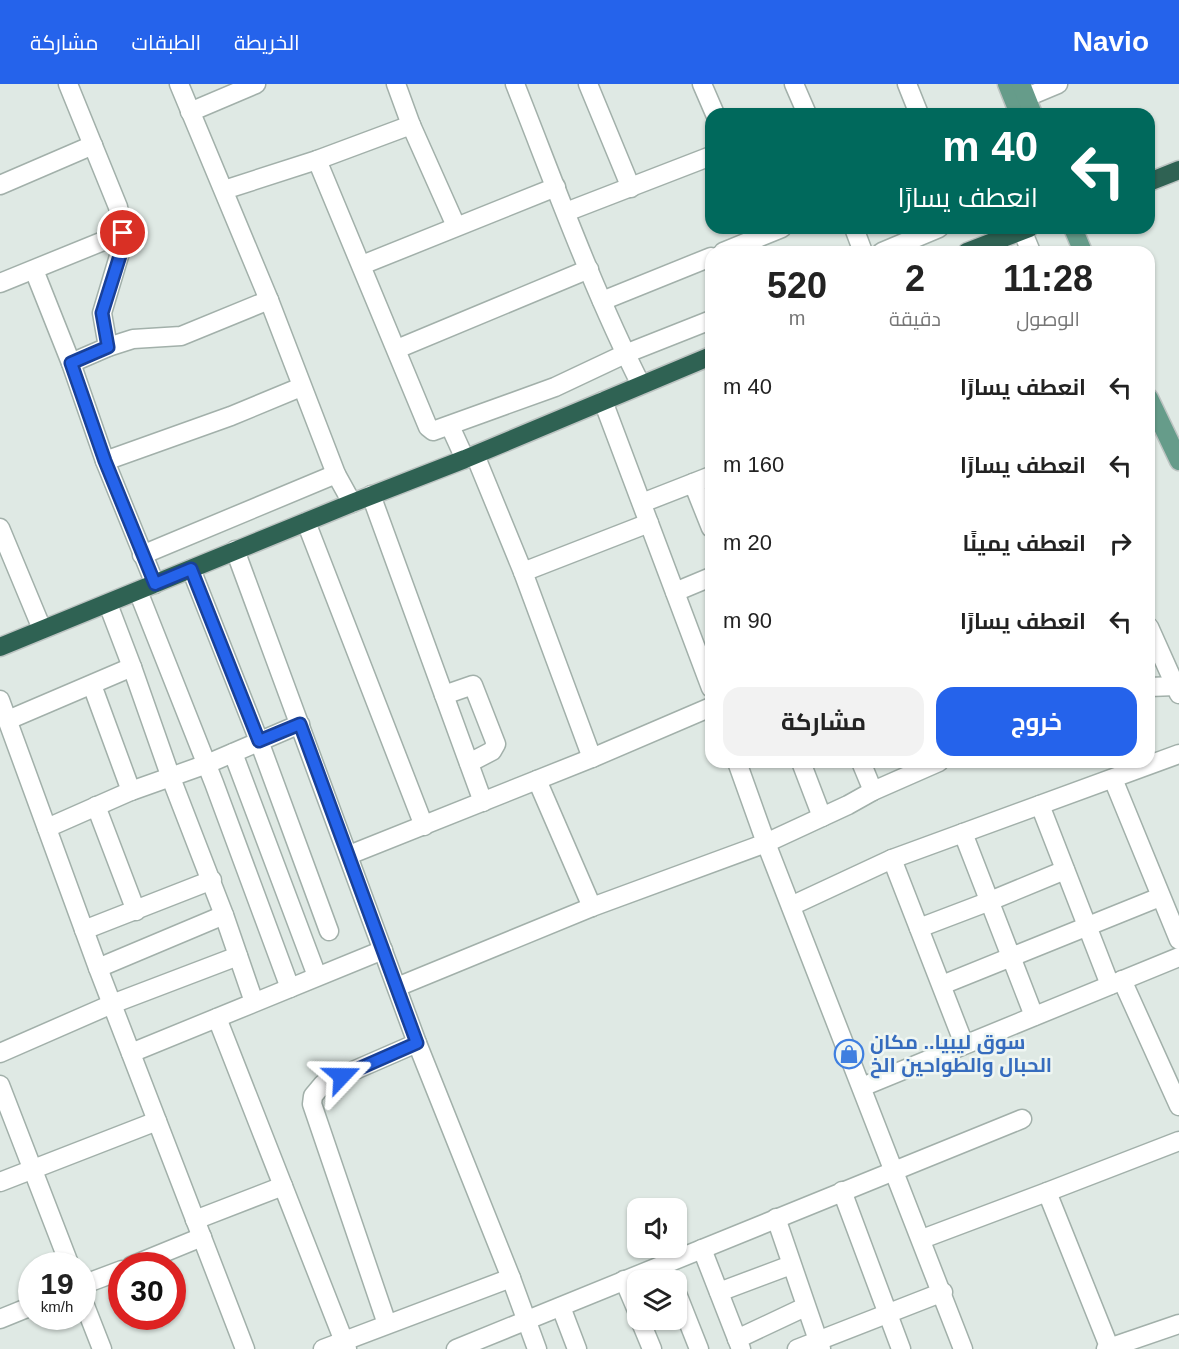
<!DOCTYPE html>
<html lang="ar">
<meta charset="utf-8">
<style>
body{margin:0;font-family:Arial,Cairo,sans-serif;background:#f2f2f2;color:#222;direction:rtl;height:100vh;display:flex;flex-direction:column;font-size:22px;white-space:nowrap}
*{box-sizing:border-box;margin:0}
p{font-size:20px;color:#767676}
.icon{flex:none;width:33px;height:33px;fill:none;stroke:currentColor;stroke-width:2;stroke-linecap:round;stroke-linejoin:round}
.map{position:relative;flex:1;overflow:hidden;direction:ltr}
.panel{position:absolute;left:705px;top:162px;width:450px;height:522px;display:flex;flex-direction:column;background:#fff;border-radius:18px;box-shadow:0 2px 4px #0004;direction:rtl}
.panel>*{flex:none}
.hud{position:absolute;left:705px;top:24px;width:450px;height:126px;border-radius:18px;box-shadow:0 2px 4px #0004;direction:rtl;background:#00695c;color:#fff;overflow:hidden}
.controls{position:absolute;left:627px;top:1114px;display:grid;gap:12px}
.controls a{display:grid;place-items:center;width:60px;height:60px;border-radius:12px;background:#fff;box-shadow:0 2px 4px #0004;font-size:30px}
.speed{position:absolute;left:18px;top:1168px;display:flex;gap:12px;font-size:30px;font-weight:700;text-align:center}
.speed>*{display:grid;place-content:center;width:78px;height:78px;border-radius:50%;background:#fff;box-shadow:0 2px 4px #0004;line-height:1}
.speed small{font-size:15px;font-weight:400}
.speed .limit{border:9px solid #d22;background:#fff;color:#111}
.pin{position:absolute;display:grid;place-items:center;width:51px;height:51px;color:#fff;margin:-26px;border:3px solid #fff;border-radius:50%;box-shadow:0 2px 6px #0007}
.me{position:absolute;width:66px;margin:-33px;rotate:67deg;stroke-linejoin:round;filter:drop-shadow(0 0 4px #0008)}
.turn{display:flex;align-items:center;gap:21px;height:126px;padding:0 18px;font-size:27px}
.turn .icon{width:78px;height:78px;stroke-width:2.5}
.turn b{display:block;font-size:42px;line-height:51px}
.eta{display:flex;justify-content:space-evenly;align-items:center;height:102px;text-align:center}
.eta b{font-size:36px;font-weight:700;line-height:42px}
.action{display:flex;gap:12px;margin-top:auto;padding:12px 18px}
.action a{flex:1;height:69px;border-radius:18px;background:#2563eb;color:#fff;font-size:24px;font-weight:700;line-height:69px;text-align:center}
.action a+a{background:#f2f2f2;color:#222}
ul{padding:0;list-style:none}
li{display:flex;align-items:center;gap:18px;height:78px;padding:0 18px}
li div{flex:1}
li b{display:block;font-size:22px}
li em{font-style:normal}
header{display:flex;align-items:center;gap:36px;box-sizing:border-box;height:84px;padding:0 30px;background:#2563eb;color:#fff}
header strong{font-size:28px}
nav{display:flex;gap:33px;margin-inline-start:auto;font-size:21px}
.map>svg:first-child{display:block}
.lines{fill:none;stroke-linecap:round;stroke-linejoin:round}
.minor-casing{stroke:#a2b0aa;stroke-width:21}
.major-casing{stroke:#bcc3c1;stroke-width:21}
.highway-casing{stroke:#bcc3c1;stroke-width:21}
.minor{stroke:#fff;stroke-width:18}
.major{stroke:#669c8a;stroke-width:18}
.highway{stroke:#2f6253;stroke-width:18}
.route-casing{stroke:#184099;stroke-width:15}
.route{stroke:#2563eb;stroke-width:10}
.labels{text-anchor:middle;dominant-baseline:central;stroke-width:5;stroke-linejoin:round;paint-order:stroke}
.shop-label{font-size:20px;font-weight:bold;fill:#366cbe;stroke:#eff6f2;text-anchor:start}
</style>
<header>
<strong>Navio</strong>
<nav><a>الخريطة</a><a>الطبقات</a><a>مشاركة</a></nav>
</header>
<div class="map">
<svg width="1179" height="1265" viewBox="0 0 1179 1265">
<rect width="100%" height="100%" fill="#dfe9e4"/>
<g class="lines">
<g class="minor-casing">
<g id="minor">
<path d="M68,0L118,123L123,149L122,162L102,229L108,263"/>
<path d="M179,0L269,216L336,390L352,419"/>
<path d="M396,0L411,41L456,142"/>
<path d="M515,0C555,101 592,204 641,301"/>
<path d="M588,0L631,104"/>
<path d="M702,0L715,30"/>
<path d="M794,0L807,30"/>
<path d="M907,0L919,30"/>
<path d="M1015,18L1058,0"/>
<path d="M190,28L256,0"/>
<path d="M317,76L428,343L433,347L555,303L625,270L711,236"/>
<path d="M0,101L93,61"/>
<path d="M224,106L317,76L411,41"/>
<path d="M566,128L711,72"/>
<path d="M854,144L863,168"/>
<path d="M1022,146L1031,168"/>
<path d="M723,168L782,144"/>
<path d="M882,168L939,144"/>
<path d="M362,181L556,103"/>
<path d="M34,186L71,279L105,377L155,500"/>
<path d="M0,199L123,149"/>
<path d="M602,217L711,173"/>
<path d="M397,265L589,185"/>
<path d="M71,279L108,263L133,255L181,252L269,216"/>
<path d="M603,317L711,604"/>
<path d="M450,342L465,375"/>
<path d="M475,371L523,488L592,674"/>
<path d="M105,377L231,332L301,303"/>
<path d="M693,399L711,444"/>
<path d="M371,411L483,718"/>
<path d="M642,419L711,392"/>
<path d="M306,438L424,742"/>
<path d="M0,444L42,545"/>
<path d="M235,466L417,959L511,1194L537,1265"/>
<path d="M142,471L336,390"/>
<path d="M191,485L259,657L329,847"/>
<path d="M523,488L649,439"/>
<path d="M138,507L214,699L290,904"/>
<path d="M675,508L711,493"/>
<path d="M108,520L132,583L171,694L224,831L254,918"/>
<path d="M1149,543L1179,610"/>
<path d="M92,601L131,707"/>
<path d="M1149,603L1176,602"/>
<path d="M444,611L473,601L496,660L492,667L469,679"/>
<path d="M0,616L98,884L245,1265"/>
<path d="M8,636L132,583"/>
<path d="M233,669L317,892"/>
<path d="M737,678L766,759L963,1265"/>
<path d="M801,678L822,733"/>
<path d="M861,678L873,707"/>
<path d="M1113,695L1179,856"/>
<path d="M537,696L592,823"/>
<path d="M1040,721L1110,901"/>
<path d="M96,722L136,827"/>
<path d="M47,744L131,707L207,680L300,640"/>
<path d="M963,749L1034,932"/>
<path d="M349,771L592,674L711,623"/>
<path d="M892,775L964,960"/>
<path d="M791,822L892,775L1179,670"/>
<path d="M919,844L990,817L1065,786"/>
<path d="M84,846L212,796"/>
<path d="M98,884L224,831"/>
<path d="M1122,896L1179,1022"/>
<path d="M942,901L1160,813"/>
<path d="M397,903L592,823L766,759L848,721L873,707L939,678"/>
<path d="M217,934L347,1265"/>
<path d="M0,969L112,920L238,872"/>
<path d="M131,969L383,866"/>
<path d="M0,1001L70,1182"/>
<path d="M862,1003L1179,873"/>
<path d="M0,1098L157,1037"/>
<path d="M842,1107L901,1265"/>
<path d="M1047,1108L1110,1265"/>
<path d="M776,1134L821,1265"/>
<path d="M195,1136L283,1102"/>
<path d="M922,1155L1047,1108L1179,1057"/>
<path d="M702,1165L741,1265"/>
<path d="M131,1182L202,1153"/>
<path d="M624,1196L638,1229"/>
<path d="M82,1201L122,1186"/>
<path d="M676,1207L699,1265"/>
<path d="M719,1208L791,1181"/>
<path d="M82,1214L102,1265"/>
<path d="M561,1223L577,1265"/>
<path d="M0,1235L32,1222"/>
<path d="M640,1236L652,1265"/>
<path d="M387,1240L312,1020L313,1012L323,1000L417,959"/>
<path d="M737,1255L805,1223"/>
<path d="M323,1265L511,1194"/>
<path d="M456,1265L1022,1035"/>
<path d="M797,1265L943,1208"/>
<path d="M1106,1265L1179,1240"/>
</g>
</g>
<g class="major-casing">
<g id="major">
<path d="M1007,0L1019,30"/>
<path d="M1021,0L1033,30"/>
<path d="M1073,144L1083,168"/>
<path d="M1149,314L1179,377"/>
</g>
</g>
<g class="highway-casing">
<g id="highway">
<path d="M1149,98L1179,86"/>
<path d="M967,168L1029,144"/>
<path d="M0,563L352,419L465,375L711,272"/>
</g>
</g>
<use href="#minor" class="minor"/>
<use href="#major" class="major"/>
<use href="#highway" class="highway"/>
</g>
<g class="lines">
<g class="route-casing">
<path id="route" d="M123,149V162L102,229L108,263L71,279L105,377L155,500L191,485L259,657L300,640L417,959L342,992"/>
</g>
<use href="#route" class="route"/>
</g>
<defs>
<g id="shop-ring" transform="scale(1.5)"><circle r="9.5" fill="#eff6f2" stroke="#3f7fe0" stroke-width="1.5"/><path d="M-5-2.5h2.3a2.7 3.5 0 0 1 5.4 0H5L5.5 6h-11ZM-1.5-2.5h3a1.5 2.3 0 0 0-3 0Z" fill="#3f7fe0"/></g>
</defs>
<g fill-rule="evenodd">
<use href="#shop-ring" x="849" y="970"/>
</g>
<g class="labels">
<g class="shop-label">
<text x="870" y="958">سوق ليبيا.. مكان<tspan x="870" dy="23">الحبال والطواحين الخ</tspan></text>
</g>
</g>
</svg>
<div class="controls">
<a><svg class="icon" aria-label="sound" viewBox="0 0 24 24"><path d="M4 9h4l5-4v14l-5-4H4zM17 9q2 3 0 6"/></svg></a>
<a><svg class="icon" aria-label="layers" viewBox="0 0 24 24"><path d="M12 4l9 5-9 5-9-5zM3 14l9 5 9-5"/></svg></a>
</div>
<div class="speed"><div>19<small>km/h</small></div><div class="limit">30</div></div>
<div class="pin" style="left:123px;top:149px;background:#d93025"><svg class="icon" aria-label="arrive" viewBox="0 0 24 24"><path d="M6 21V4h12l-3 4 3 4H6"/></svg></div>
<svg class="me" style="left:342px;top:992px" viewBox="-20 -20 40 40"><path d="M0-17L14 15 0 8-14 15z" fill="#2563eb" stroke="#fff" stroke-width="4"/></svg>
<div class="hud">
<div class="turn"><svg class="icon" aria-label="left" viewBox="0 0 24 24"><path d="M17 20v-9H6M10 6l-5 5 5 5"/></svg><div><b>40 m</b>انعطف يسارًا</div></div>
</div>
<section class="panel">
<div class="eta">
<div><b>11:28</b><p>الوصول</p></div>
<div><b>2</b><p>دقيقة</p></div>
<div><b>520</b><p>m</p></div>
</div>
<ul>
<li><svg class="icon" aria-label="left" viewBox="0 0 24 24"><path d="M17 20v-9H6M10 6l-5 5 5 5"/></svg><div><b>انعطف يسارًا</b></div><em>40 m</em></li>
<li><svg class="icon" aria-label="left" viewBox="0 0 24 24"><path d="M17 20v-9H6M10 6l-5 5 5 5"/></svg><div><b>انعطف يسارًا</b></div><em>160 m</em></li>
<li><svg class="icon" aria-label="right" viewBox="0 0 24 24"><path d="M7 20v-9h11M14 6l5 5-5 5"/></svg><div><b>انعطف يمينًا</b></div><em>20 m</em></li>
<li><svg class="icon" aria-label="left" viewBox="0 0 24 24"><path d="M17 20v-9H6M10 6l-5 5 5 5"/></svg><div><b>انعطف يسارًا</b></div><em>90 m</em></li>
</ul>
<div class="action"><a>خروج</a><a>مشاركة</a></div>
</section>
</div>
